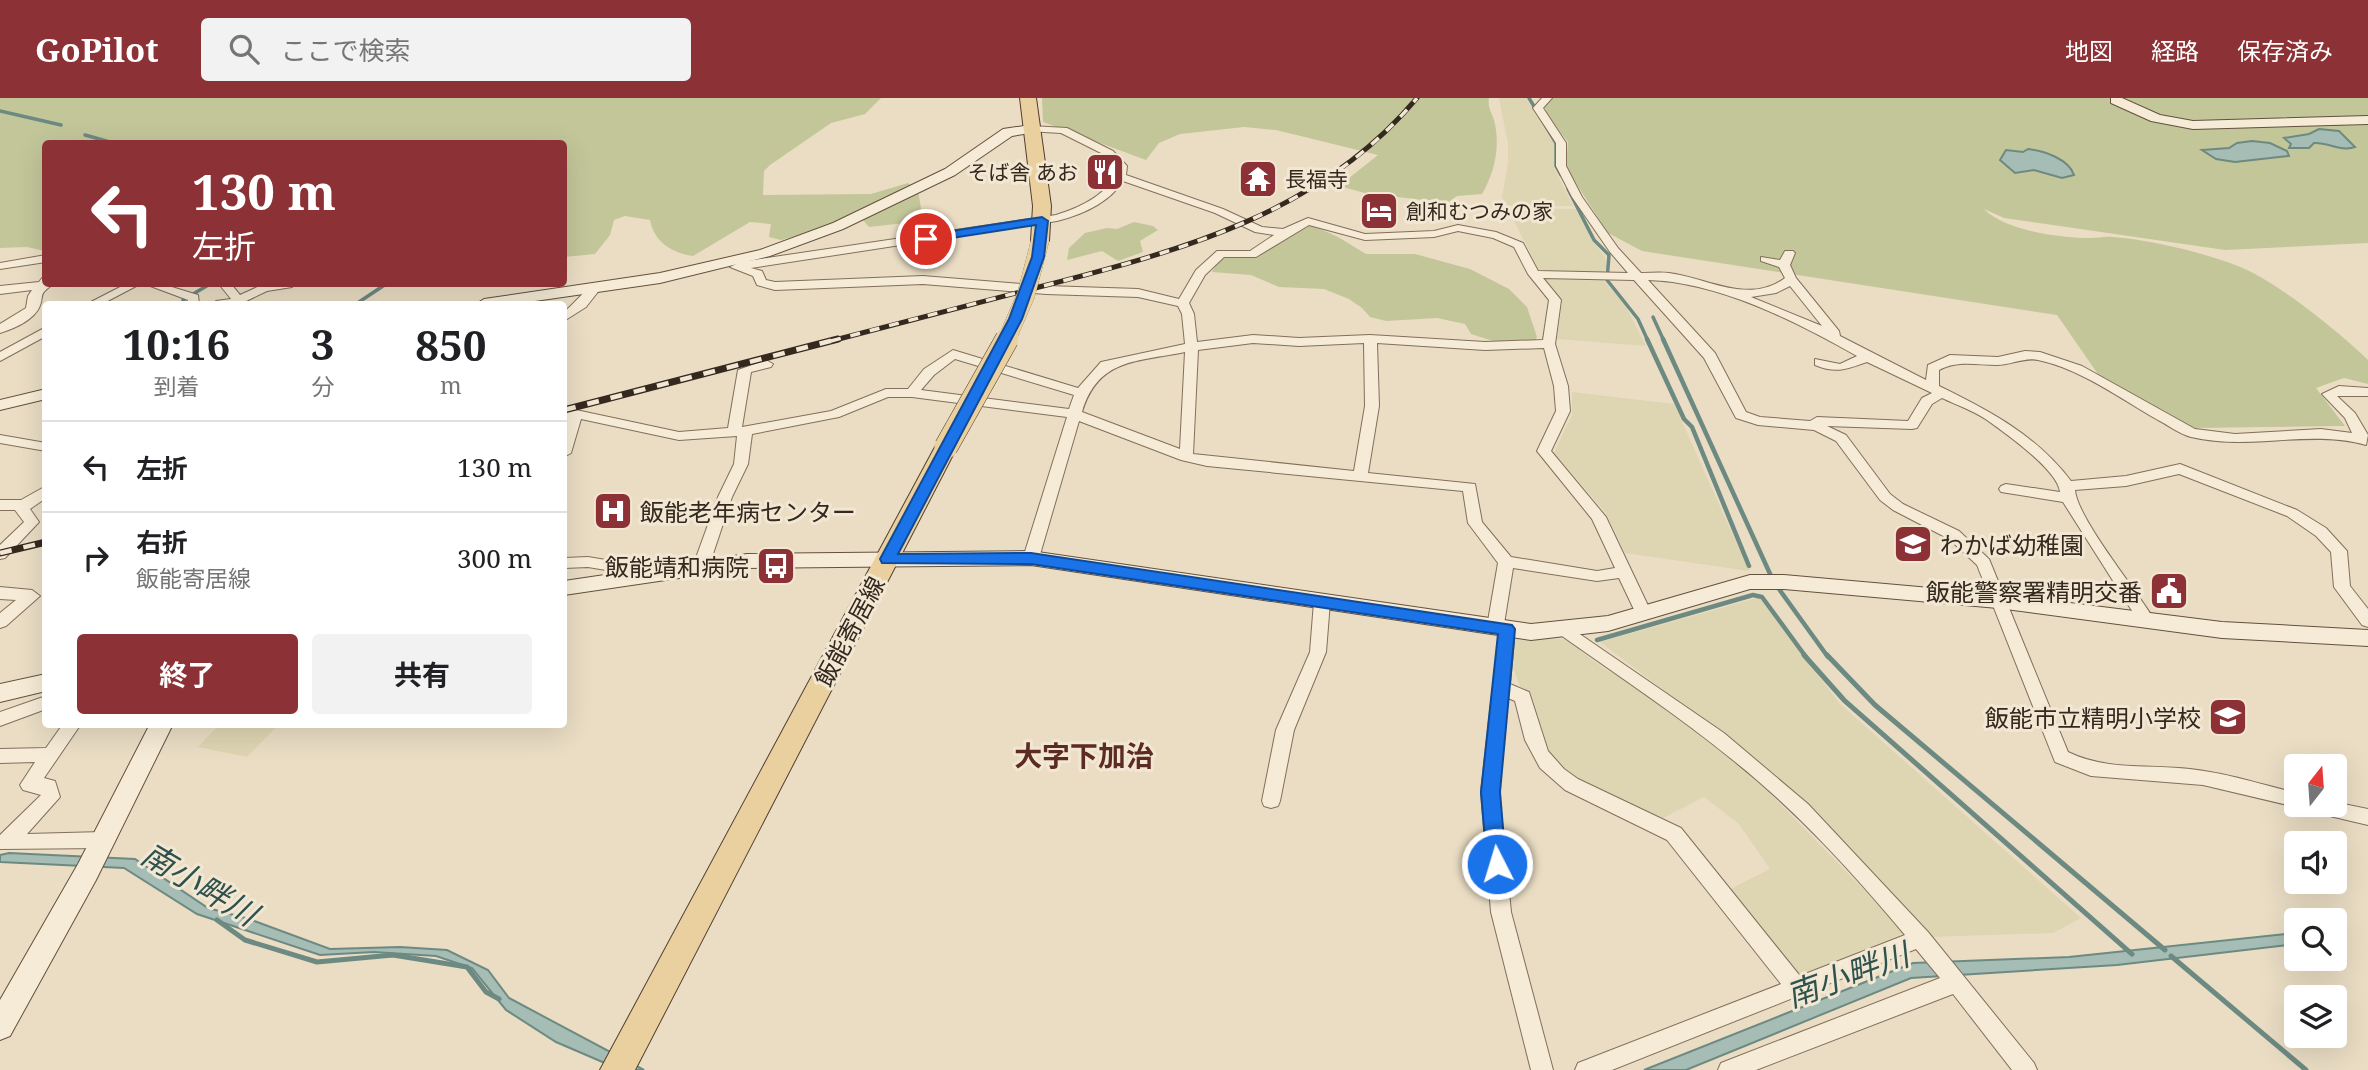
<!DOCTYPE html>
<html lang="ja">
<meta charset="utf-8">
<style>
body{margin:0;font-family:"Noto Serif","Noto Sans JP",serif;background:#f2f2f2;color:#202124;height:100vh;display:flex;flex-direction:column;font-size:26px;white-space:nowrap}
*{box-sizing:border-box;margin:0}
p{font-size:23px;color:#757577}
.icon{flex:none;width:38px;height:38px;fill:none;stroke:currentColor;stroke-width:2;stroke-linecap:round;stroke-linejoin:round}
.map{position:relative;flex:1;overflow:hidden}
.sheet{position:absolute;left:42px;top:203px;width:525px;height:427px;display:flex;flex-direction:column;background:#fff;border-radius:7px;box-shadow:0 7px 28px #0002}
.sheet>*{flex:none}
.hud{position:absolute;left:42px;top:42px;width:525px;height:147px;border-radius:7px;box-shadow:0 7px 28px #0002;background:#8c3236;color:#fff;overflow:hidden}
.needle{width:46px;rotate:17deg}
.controls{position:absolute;left:2284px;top:656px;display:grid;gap:14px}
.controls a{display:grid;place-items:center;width:63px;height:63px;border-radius:7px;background:#fff;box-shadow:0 7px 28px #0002;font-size:35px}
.pin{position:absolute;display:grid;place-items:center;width:60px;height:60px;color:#fff;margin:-30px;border:4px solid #fff;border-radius:50%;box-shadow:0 2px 7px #0007}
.me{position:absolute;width:77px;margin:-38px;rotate:355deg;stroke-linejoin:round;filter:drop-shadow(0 0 5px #0008)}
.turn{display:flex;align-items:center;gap:24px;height:147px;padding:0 35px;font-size:32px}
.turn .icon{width:91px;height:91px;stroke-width:2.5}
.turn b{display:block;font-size:49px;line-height:60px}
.eta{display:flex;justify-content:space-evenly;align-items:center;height:119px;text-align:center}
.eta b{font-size:42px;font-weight:700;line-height:49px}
.primary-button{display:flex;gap:14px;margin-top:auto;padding:14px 35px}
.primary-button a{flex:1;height:80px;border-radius:7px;background:#8c3236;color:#fff;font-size:28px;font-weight:700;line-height:80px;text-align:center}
.primary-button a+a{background:#f2f2f2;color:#202124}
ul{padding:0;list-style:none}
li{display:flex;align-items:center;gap:21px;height:91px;padding:0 35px;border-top:2px solid #e0e0e0}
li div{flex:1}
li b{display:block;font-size:26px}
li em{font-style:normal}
header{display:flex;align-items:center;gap:42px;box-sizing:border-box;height:98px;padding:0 35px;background:#8c3236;color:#fff}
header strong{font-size:33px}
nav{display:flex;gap:38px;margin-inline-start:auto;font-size:24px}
.search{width:490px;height:63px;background:#f2f2f2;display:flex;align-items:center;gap:18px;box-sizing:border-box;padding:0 24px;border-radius:7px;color:#757577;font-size:26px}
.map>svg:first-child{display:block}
.farmland{fill:#ded5b2}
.green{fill:#c3c699}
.water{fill:#a5bdb5;stroke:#6d8a82;stroke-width:2}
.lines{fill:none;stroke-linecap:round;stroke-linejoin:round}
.stream-far2{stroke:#6d8a82;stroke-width:3.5}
.stream-far1{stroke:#6d8a82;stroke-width:4.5}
.stream{stroke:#6d8a82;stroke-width:5}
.street-casing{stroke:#826f5c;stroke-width:2}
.secondary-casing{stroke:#64503f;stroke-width:2}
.primary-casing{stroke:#503e30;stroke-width:2}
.street{fill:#f5ebd6;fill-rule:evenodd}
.secondary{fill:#f5ebd6;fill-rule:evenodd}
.primary{fill:#eacf9f;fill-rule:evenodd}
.rail-far1-casing{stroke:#34281f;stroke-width:5}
.rail-casing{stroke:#34281f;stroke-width:7}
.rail-far1{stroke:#f2e7d3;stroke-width:3.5;stroke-dasharray:10;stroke-linecap:butt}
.rail{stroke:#f2e7d3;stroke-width:4.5;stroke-dasharray:12;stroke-linecap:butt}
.primary-bridge-far1-casing{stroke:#503e30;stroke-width:18;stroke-linecap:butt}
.primary-bridge-casing{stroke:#503e30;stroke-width:24;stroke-linecap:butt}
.primary-bridge-far1{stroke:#eacf9f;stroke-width:18}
.primary-bridge{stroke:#eacf9f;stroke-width:23}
.route{fill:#1a73e8;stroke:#114b97;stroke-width:2}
.labels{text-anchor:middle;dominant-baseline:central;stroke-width:6;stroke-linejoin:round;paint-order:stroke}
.far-poi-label{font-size:21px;fill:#34281f;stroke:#f2e7d3;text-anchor:start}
.poi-label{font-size:24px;fill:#34281f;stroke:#f2e7d3;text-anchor:end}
.street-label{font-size:24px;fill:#34281f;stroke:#f2e7d3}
.quarter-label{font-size:28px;font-weight:bold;fill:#5c2c22;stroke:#f2e7d3}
.near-water-label{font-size:32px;font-style:italic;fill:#2f524e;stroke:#f2e7d3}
</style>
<header>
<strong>GoPilot</strong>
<div class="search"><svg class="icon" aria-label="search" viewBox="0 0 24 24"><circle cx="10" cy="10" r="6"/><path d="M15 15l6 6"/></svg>ここで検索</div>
<nav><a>地図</a><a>経路</a><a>保存済み</a></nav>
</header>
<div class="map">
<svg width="2368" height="972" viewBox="0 0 2368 972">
<rect width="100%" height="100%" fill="#eaddc4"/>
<g class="farmland">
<path d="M1499,0H1526L1554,45V70L1573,108H1507L1502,99L1508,65V46Z"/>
<path d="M1508,111H1577L1592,142L1605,159L1607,169L1602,176L1540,174Z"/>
<path d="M1542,181H1602L1625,207L1646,248L1557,241L1562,205Z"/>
<path d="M1572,294L1674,306L1749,473L1625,455L1606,415L1554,355L1572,317Z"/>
<path d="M1760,499L1839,605L2081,820L2053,835L1929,839L1774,676L1600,544Z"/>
<path d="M1520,538L1572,542L1582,554L1606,572L1626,580L1753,678L1906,835L1796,879L1730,791L1770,771L1739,726L1704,699L1661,721L1571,681L1543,651L1511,563L1512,541Z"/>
<path d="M220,626H278V627L247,659L198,649Z"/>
</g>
<g class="green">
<path d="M0,0H881L865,16L831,25L770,67L764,73L763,97L871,96L908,85L918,92L923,123L869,129L862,121L781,142L769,139L771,126L750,124L693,158C672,155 654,144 650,122L625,118L614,122L610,137L595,156L564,159V46H46L45,153L27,149L0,150Z"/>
<path d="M1042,0H1489C1487,10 1493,16 1495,26C1500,52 1494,75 1482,96L1457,98L1447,105L1365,95L1339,88L1378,57L1276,32L1244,29L1180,36L1159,45L1146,62L1043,24Z"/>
<path d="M1551,0H2368V145L2225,152L2004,120L1984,111C2005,133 2062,140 2091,140C2098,140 2105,138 2113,139C2151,142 2201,154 2238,168C2275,182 2339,234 2368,262V286L2344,280L2316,290L2345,328L2193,330L2100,279L2057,217L1642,153L1608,135L1566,70L1568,44L1547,17L1545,9Z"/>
<path d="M1134,124L1153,128L1158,132L1140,143L1143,154L1118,163L1102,153L1067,162L1069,150L1085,135L1107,130L1117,131Z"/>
<path d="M1309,126L1338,139L1366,156H1415L1470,171L1509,191L1527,209L1537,239L1535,242L1493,243L1471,236L1465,226L1437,220L1386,223L1370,219L1362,210L1349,201L1324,191L1279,189L1251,177L1212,174L1221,159L1249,160Z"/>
</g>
<g class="water">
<path d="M2319,31L2339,33L2355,49C2341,54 2328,44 2314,45L2309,50H2289L2291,46L2284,40L2309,36Z"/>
<path d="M2252,43L2270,45L2287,53L2289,58L2235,64L2216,61L2202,52L2229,50L2237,45Z"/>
<path d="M2028,51C2044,53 2069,61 2074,77L2062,80L2034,72L2015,75L2000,62L2006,52L2023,54Z"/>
<path d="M9,755L135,761L208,810L249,821L330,851L400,849L447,852L488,872L509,900L644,972H621L556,944L506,912L472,870L436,858L374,854L320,857L197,816L124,770L0,764V757Z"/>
<path d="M2296,835V846L2117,867L1911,880L1686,972H1644L1913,865L2069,859Z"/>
</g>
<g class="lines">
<g class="stream-far2">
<path d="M1529,0L1556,45V68L1561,77"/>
<path d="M0,13L61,27"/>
<path d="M85,37L117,46"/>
<path d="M1568,91L1594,142L1609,157L1607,182L1638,221L1648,243"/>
<path d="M183,206V202L210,186"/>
<path d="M356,206L386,186"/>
<path d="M1653,219L1664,243"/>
</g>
<g class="stream-far1">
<path d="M1647,241L1684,321L1692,329L1749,468"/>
<path d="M1663,241L1771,478"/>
<path d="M1779,491L1828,559"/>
<path d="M1597,542L1753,497L1762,499L1806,559"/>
</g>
<g class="stream">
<path d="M1804,557L1844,602L2132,856"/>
<path d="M1827,557L1875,607L2165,852"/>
<path d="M217,822L245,842L317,864L393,857L467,869L486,894L499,901"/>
<path d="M2171,858L2306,972"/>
</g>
<g class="street-casing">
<g id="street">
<path d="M1542,0H1552L1543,10L1566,45V68L1582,99L1618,150L1641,175C1650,175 1660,174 1669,175C1708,180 1748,207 1785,180L1779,169L1761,163V159L1780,162L1785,153H1793L1795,155L1790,167L1796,180L1839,233L1840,238L1926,282L1928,267L1950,257L1998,259L2025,253L2040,254L2082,268L2195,331L2235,336L2321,331L2352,335L2345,320L2322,296L2339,288L2368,290V298H2337L2355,315L2368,337L2366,347C2309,331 2249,353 2191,339C2179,336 2168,327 2158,322C2121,301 2081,271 2038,262C2025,259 2011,267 1997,267C1976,267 1958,262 1939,272V288C1990,313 2036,337 2071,383L2126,378L2180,366L2297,412L2326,430L2347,453L2350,488L2368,511V529L2362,527L2334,489L2331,454L2316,438L2287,418L2179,376L2126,388L2075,392C2077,420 2138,494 2155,523L2147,529L2141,527L2063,404L2001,394L1999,391L2001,388L2006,386L2060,394C2058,372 2005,335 1987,322C1974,313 1957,307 1942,300L1932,306L1917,330L1912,331L1827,328L1846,337L1890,396L1903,406L1959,433L1989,461L2068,654C2107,673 2149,666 2190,671C2226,675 2261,686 2296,695V707H2303L2296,709L2203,687L2091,678L2055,664L1977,467L1949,441L1893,412L1880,402L1836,343L1814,332L1758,327L1736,320L1704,260L1634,182L1543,180L1561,202L1555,246L1568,288L1570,313L1551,353L1606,419L1652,516L1644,522L1638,520L1619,480L1597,483L1513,470L1504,526L1513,527L1515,531L1510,586L1529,594L1548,653L1564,671L1578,681L1681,730L1800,878L1905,837C1853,775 1798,714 1734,663C1679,618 1620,579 1562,538L1560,534L1562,530L1568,528L1724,635L1808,706L1928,834L2034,965L2037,972H2012L1953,896L1756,972H1718L1721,965L1940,880L1916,851L1612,972H1575L1578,965L1781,886L1667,742L1565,692L1540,670L1525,642L1515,603L1508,600L1499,694L1511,814L1553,972H1531L1491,814L1481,694L1499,534L1489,533L1487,529L1498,465L1468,425L1463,393L1207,368L1181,362L1079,323L1039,460L1031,465L1023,460L1067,319L912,299H888L839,319L752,336L748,366L732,399L709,468L701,473L693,468L718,399L734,366L737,338L679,342L581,321L571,355L564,359V334L567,322L564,323V315L576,312L679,334L728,330L738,272L766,262L773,266L771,269L751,274L742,329L831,313L886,291H908L924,271L953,252L1078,290L1101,264L1185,246L1182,216L1178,208L1138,199L1046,196L923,186L775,192L757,187L753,178L730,169L740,164L1056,117C1079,110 1113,95 1117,69L1105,57L1061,35L1027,33L1026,31L1031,28L1067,30L1113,53L1127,68L1126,77L1223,111L1262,129L1283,131L1308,120L1365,136L1434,133L1458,127L1496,134L1523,145L1538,173L1628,175L1610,154L1572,99L1556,68V45L1533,10ZM1123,83L1215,115L1255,134L1274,137L1250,153H1217L1196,172L1179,201L1138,191L1046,188L923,178L775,184L766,182L762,173L751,170L1057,123C1081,117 1109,105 1123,83ZM1309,127L1365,142L1434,139L1458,133L1493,140L1514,149L1528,176L1549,202L1543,242L1485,244L1370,237L1299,240L1253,237L1197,244L1194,216L1189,205L1205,177L1224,159H1256ZM1648,182C1719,184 1797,224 1857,258L1840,266L1815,261V267C1836,276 1847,271 1867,264L1932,295L1922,300L1908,323L1817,319L1810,323L1760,319L1746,314L1715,255ZM1790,188L1822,228L1751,199L1776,195ZM1253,245L1299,248L1364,245L1365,308L1354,373L1193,356L1198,252ZM1377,245L1485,252L1544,250L1554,288L1556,313L1537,353L1592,421L1615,470L1597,473L1511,459L1482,424L1475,386L1368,375L1379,308ZM1185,254L1180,351L1082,314C1098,260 1137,264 1185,254ZM955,261L1074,297L1069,311L921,292L934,277Z"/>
<path d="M46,157V164L0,171V165Z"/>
<path d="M42,180H46V186L52,187C37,198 45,197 39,210C32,223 13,231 0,235V226L26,210L28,198L32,192L0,196V188L39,184Z"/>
<path d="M126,186H140L102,206H87Z"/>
<path d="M145,186H162L198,197L199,206H187L188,202Z"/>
<path d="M219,186H231L240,197L264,186H294L292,189L267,193L240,206H214L216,203L231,201Z"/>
<path d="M595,186L601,190L586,209L564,223V214C574,206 585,191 595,186Z"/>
<path d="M46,229V238L0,263V254Z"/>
<path d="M0,337L46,345V353L0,345Z"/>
<path d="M46,388V400L30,411L39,424L5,460L0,461V447L24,424L15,412H0V402H21Z"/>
<path d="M588,459L654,470L662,475L654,480L588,469L564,470V460Z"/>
<path d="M0,489L32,492L40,498L6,528L0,530V515L16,502L0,501Z"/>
<path d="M1322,498L1330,504L1326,554L1294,632L1280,703L1278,708L1271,710L1264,708L1262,703L1276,632L1310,554L1314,504Z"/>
<path d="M46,598V611L0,628V614Z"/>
<path d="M63,626H81L44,680L55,683L60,699L27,736L103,734L110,736L112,742L110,748L103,750L0,751V737L41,697L23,692L20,687L35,664L0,665V651L46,650Z"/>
<path d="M2334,704L2368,711V727L2317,715L2310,712L2308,707H2334Z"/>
</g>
</g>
<g class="secondary-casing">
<g id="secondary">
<path d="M2111,0H2122L2160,17L2193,23L2368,18V26L2193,31L2151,23L2111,5Z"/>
<path d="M1031,27L1038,31L1036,34L1012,38L955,77L843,131L770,158L660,185L514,206H476L484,201L660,175L760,152L833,125L945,71L1003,31Z"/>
<path d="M46,291V301L0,312V302Z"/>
<path d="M1031,453L1531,526L1608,518L1750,477H1784L1998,496L2222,524L2368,532V548L2222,540L1998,510L1784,491H1750L1608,533L1531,542L1031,467L747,470L564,497V483L747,456Z"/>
<path d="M46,576V593L0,604V586Z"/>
<path d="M150,626H173L96,782L10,938L0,942V902L78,766Z"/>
</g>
</g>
<g class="primary-casing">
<g id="primary">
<path d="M1020,0H1036L1051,108L1049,143L1040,148L1031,143L1033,108Z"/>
<path d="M946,342L954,344L957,349L635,972H600L935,349L938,344Z"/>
</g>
</g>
<use href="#street" class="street"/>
<use href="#secondary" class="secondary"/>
<use href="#primary" class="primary"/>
<g class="rail-far1-casing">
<path id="rail-far1" d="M831,243C902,224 973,206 1043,188C1183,152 1321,115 1417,0"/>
</g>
<g class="rail-casing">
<g id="rail">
<path d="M564,312L838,241"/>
<path d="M0,455L46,444"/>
</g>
</g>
<use href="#rail-far1" class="rail-far1"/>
<use href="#rail" class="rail"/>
<g class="primary-bridge-far1-casing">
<path id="primary-bridge-far1" d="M1006,243L1026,197L1040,143"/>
</g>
<g class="primary-bridge-casing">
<path id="primary-bridge" d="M946,349L1007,241"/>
</g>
<use href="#primary-bridge-far1" class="primary-bridge-far1"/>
<use href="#primary-bridge" class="primary-bridge"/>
</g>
<path class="route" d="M1042,119L1048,123L1044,159L1022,221L898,456L1031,455L1512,527L1515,531L1500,694L1506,766L1503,772L1497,774L1490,772L1487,766L1481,694L1498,536L1031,466L882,465L880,461L1009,221L1032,159L1036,127L926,144L920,141L926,137Z"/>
<defs>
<g id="restaurant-square" transform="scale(2.0125)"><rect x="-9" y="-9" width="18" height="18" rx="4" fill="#8c3236" stroke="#f2e7d3"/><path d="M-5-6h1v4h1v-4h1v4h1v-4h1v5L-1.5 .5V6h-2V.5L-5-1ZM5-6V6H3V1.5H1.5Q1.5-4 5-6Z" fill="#fff"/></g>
<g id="temple-square" transform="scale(2.0125)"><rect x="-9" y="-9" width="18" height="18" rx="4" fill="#8c3236" stroke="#f2e7d3"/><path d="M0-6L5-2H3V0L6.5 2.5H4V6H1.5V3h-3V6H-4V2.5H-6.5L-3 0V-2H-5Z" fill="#fff"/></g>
<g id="hotel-square" transform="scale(2.0125)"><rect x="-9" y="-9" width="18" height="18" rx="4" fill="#8c3236" stroke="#f2e7d3"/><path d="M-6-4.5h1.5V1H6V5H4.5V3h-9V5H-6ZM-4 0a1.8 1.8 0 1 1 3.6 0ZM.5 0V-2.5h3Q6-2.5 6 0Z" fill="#fff"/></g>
<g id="hospital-square" transform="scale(2.0125)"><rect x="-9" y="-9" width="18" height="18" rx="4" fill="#8c3236" stroke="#f2e7d3"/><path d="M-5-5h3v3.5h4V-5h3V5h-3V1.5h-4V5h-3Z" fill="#fff"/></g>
<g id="school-square" transform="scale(2.0125)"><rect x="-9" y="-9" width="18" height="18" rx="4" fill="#8c3236" stroke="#f2e7d3"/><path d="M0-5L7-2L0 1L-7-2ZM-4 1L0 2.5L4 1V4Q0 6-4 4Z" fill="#fff"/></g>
<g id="bus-square" transform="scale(2.0125)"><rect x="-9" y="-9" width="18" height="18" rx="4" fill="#8c3236" stroke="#f2e7d3"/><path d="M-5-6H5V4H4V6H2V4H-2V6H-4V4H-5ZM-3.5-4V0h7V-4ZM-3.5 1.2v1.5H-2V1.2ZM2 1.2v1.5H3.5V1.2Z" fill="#fff"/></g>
<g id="civic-square" transform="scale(2.0125)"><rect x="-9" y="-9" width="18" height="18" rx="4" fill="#8c3236" stroke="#f2e7d3"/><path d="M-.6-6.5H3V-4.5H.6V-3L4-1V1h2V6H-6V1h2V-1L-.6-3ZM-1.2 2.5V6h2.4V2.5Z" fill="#fff"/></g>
</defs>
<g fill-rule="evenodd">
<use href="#restaurant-square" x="1105" y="74"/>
<use href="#temple-square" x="1258" y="81"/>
<use href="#hotel-square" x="1379" y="113"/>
<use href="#hospital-square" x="613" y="413"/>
<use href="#school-square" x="1913" y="446"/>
<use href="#bus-square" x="776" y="468"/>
<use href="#civic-square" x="2169" y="493"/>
<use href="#school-square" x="2228" y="619"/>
</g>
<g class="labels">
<g class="far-poi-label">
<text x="1078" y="74" text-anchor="end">そば舎 あお</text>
<text x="1285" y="81">長福寺</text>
<text x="1406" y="113">創和むつみの家</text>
</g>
<g class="poi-label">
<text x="640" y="413" text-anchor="start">飯能老年病センター</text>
<text x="1940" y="446" text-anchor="start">わかば幼稚園</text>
<text x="749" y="468">飯能靖和病院</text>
<text x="2142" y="493">飯能警察署精明交番</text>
<text x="2201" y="619">飯能市立精明小学校</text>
</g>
<g class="street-label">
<text transform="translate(849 533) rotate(-62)">飯能寄居線</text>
</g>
<g class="quarter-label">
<text x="1084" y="657">大字下加治</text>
</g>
<g class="near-water-label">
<text transform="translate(200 785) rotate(31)">南小畔川</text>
<text transform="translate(1847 876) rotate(-20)">南小畔川</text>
</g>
</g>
</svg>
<div class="controls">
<a><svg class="needle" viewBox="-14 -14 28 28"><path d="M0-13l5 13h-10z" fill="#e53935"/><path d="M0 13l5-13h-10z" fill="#757577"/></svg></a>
<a><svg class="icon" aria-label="sound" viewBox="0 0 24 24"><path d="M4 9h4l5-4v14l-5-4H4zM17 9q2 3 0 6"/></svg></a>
<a><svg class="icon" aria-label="search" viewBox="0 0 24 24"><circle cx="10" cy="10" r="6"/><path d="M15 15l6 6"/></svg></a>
<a><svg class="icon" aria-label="layers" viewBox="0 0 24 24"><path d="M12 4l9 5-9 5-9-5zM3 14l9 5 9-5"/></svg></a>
</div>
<div class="pin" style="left:926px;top:141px;background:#d93025"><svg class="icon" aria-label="arrive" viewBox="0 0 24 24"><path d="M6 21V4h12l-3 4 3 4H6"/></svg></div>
<svg class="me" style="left:1497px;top:766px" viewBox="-20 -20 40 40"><circle r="17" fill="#1a73e8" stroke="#fff" stroke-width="3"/><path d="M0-11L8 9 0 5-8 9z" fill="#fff"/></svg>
<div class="hud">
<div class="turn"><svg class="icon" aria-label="left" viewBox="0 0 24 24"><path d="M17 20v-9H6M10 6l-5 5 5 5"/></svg><div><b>130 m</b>左折</div></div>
</div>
<section class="sheet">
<div class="eta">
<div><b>10:16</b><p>到着</p></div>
<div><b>3</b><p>分</p></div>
<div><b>850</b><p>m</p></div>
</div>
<ul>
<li><svg class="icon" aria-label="left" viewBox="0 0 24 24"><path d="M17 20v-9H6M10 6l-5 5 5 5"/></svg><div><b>左折</b></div><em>130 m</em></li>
<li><svg class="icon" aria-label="right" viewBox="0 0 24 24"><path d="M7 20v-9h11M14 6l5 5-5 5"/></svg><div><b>右折</b><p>飯能寄居線</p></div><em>300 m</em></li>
</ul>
<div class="primary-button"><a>終了</a><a>共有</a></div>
</section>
</div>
